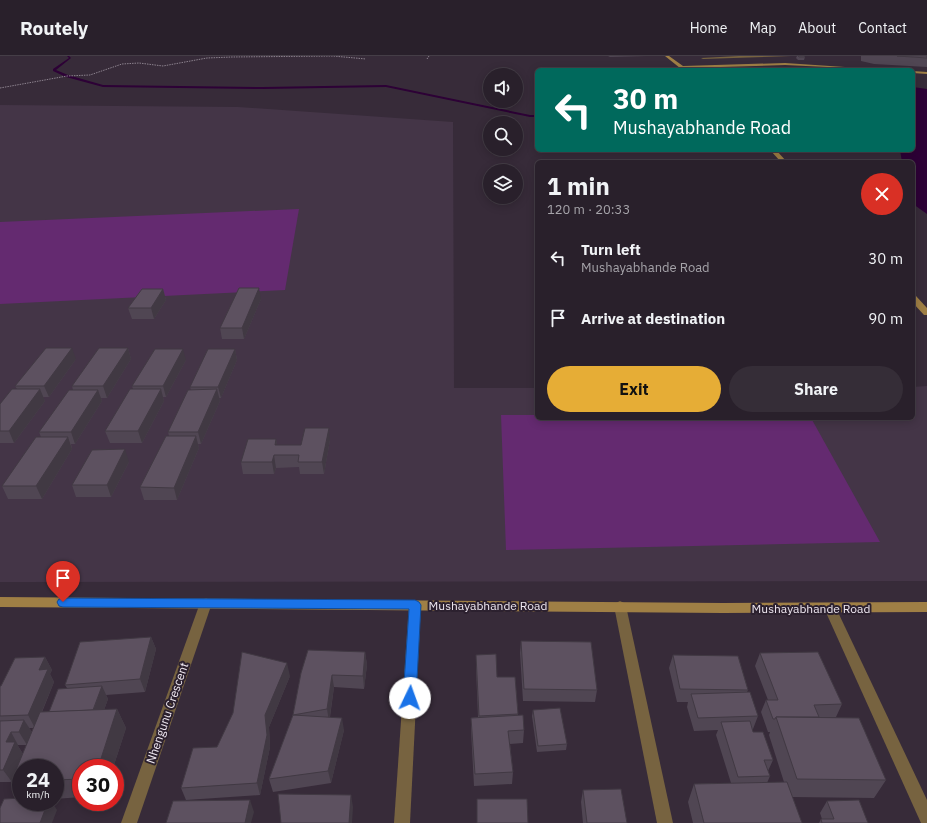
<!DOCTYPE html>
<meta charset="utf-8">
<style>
body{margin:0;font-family:"IBM Plex Sans",sans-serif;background:#352d37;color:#f1f3f6;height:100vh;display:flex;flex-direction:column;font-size:15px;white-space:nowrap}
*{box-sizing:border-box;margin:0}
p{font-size:13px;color:#a5a3a9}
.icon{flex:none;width:22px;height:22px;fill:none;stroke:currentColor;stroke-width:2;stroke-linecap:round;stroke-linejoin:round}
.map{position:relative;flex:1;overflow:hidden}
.details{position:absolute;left:535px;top:104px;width:380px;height:260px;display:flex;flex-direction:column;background:#29202b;border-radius:6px;box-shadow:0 2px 10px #0003,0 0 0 1px #453e47}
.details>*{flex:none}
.hud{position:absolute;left:535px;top:12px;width:380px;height:84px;border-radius:6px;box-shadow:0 2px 10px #0003,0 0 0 1px #453e47;background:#00695c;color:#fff;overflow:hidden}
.fabs{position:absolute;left:483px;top:12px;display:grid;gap:8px}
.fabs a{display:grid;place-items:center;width:40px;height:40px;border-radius:50%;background:#29202b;box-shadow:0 2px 10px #0003,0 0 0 1px #453e47;font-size:20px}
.speed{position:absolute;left:12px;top:703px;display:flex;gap:8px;font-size:20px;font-weight:700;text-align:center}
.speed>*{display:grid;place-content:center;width:52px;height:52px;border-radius:50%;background:#29202b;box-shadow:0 2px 10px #0003,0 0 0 1px #453e47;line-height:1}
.speed small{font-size:10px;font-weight:400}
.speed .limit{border:6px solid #d22;background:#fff;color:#111}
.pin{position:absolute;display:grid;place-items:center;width:34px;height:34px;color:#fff;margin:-41px -17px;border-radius:50% 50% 50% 0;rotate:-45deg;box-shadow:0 0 4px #0007}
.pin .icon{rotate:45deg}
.me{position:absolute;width:44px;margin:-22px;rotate:3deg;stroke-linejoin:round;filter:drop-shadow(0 0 3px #0008)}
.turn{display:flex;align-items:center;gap:14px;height:84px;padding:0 12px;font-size:18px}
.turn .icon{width:52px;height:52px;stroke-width:2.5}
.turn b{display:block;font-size:28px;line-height:34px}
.round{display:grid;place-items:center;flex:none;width:42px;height:42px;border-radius:21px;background:#352d37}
.overview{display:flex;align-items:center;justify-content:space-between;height:68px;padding:0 12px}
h1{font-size:24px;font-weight:700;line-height:30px}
.cta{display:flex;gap:8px;margin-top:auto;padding:8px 12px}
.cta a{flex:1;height:46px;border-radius:24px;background:#e6ad36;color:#111;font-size:16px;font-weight:700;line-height:46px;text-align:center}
.cta a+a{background:#352d37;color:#f1f3f6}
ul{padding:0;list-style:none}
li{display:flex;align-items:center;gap:12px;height:60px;padding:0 12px}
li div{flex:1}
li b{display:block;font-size:15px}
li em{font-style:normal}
header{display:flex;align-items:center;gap:24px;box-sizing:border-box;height:56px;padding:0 20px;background:#29202b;border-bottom:1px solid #453e47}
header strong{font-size:19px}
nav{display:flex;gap:22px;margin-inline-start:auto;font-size:14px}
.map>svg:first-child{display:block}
.built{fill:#443547}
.green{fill:#642a70}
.water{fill:#2d0136}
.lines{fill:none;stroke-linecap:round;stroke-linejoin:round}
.stream{fill:#2d0136;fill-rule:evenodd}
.path{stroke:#8c828e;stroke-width:1;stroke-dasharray:1.5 1;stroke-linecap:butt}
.street{fill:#776340;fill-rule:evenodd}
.secondary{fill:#9f7f45;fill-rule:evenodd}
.wall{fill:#504653;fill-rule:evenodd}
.shaded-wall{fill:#413943}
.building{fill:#5d5160;stroke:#413943}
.route{fill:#1a73e8;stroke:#114b97}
.labels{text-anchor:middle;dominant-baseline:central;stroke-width:4;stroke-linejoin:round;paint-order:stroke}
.near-street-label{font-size:12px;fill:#eee7f0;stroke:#2c212f}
</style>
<header>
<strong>Routely</strong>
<nav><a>Home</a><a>Map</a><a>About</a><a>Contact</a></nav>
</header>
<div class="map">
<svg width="927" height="767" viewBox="0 0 927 767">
<rect width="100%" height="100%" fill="#372b39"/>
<path class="built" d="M0,49L238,51L453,66L454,332H537V362H913V331L927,330V525L0,526Z"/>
<g class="green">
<path d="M299,153L285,234L0,248V166Z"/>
<path d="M501,359H537V362H811L880,486L506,494Z"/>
</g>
<path class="water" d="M913,31L927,33V158L913,148V106H902L900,94H913Z"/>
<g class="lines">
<path class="stream" d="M67,0H69L71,2L56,14L68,19L103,29L263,31L386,29L530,59H537V61H530L386,31L263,33L103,31L66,21L53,15V13L69,2Z"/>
<g class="path">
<path d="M427,3L429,0"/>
<path d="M0,32L67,20L90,19L122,8L139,7L163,10L207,2L232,1L333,0L366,3"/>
</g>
<g class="street">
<path d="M739,0H791L703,3L701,2Z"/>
<path d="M206,542L210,544L212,547L137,767H121L200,547L202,544Z"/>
<path d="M415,544L419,546L421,549L410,767H394L409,549L411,546Z"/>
<path d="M620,545L624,547L626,550L673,767H657L614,550L616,547Z"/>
<path d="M830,547L834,548L836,552L927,744V767H921L824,552L826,548Z"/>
</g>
<g class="secondary">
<path d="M665,0H669L683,10L785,7L890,14L785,9L686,12L688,14L680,12Z"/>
<path d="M913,15L927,16V18L913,17Z"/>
<path d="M770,94H776L787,106H781Z"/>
<path d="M913,240H916L927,252V259H924L913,247Z"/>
<path d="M0,541L723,547L927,546V556L723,557L0,551Z"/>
</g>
</g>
<g class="wall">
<path d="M608,0H647L610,1Z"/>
<path d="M797,0H804L805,1L804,4H798L796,2Z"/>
<path d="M861,0H927V11L874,8L861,5Z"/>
<path d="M163,233L166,244L154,263H132L128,252Z"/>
<path d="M261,243L244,283H222L220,272Z"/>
<path d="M128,292L131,303L107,342H101L102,345L75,388H71L72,393L42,443H8L2,430L41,381L39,376L73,334L72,330Z"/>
<path d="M235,293L237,304L221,342H219L220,345L201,388H198L199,392L177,444H144L140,431L169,380L168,376L191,334L190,331Z"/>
<path d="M76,303L49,341H43L45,345L14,387H0V348L17,333L15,330Z"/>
<path d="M186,304L166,341H163L164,345L142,387H110L105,375L133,333L132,330Z"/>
<path d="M276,383L277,389H301L330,384L324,418H300L299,411L276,412L274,418H243L241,406Z"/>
<path d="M129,406L111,441H76L72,429Z"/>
<path d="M151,581L156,593L145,636L106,639L108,643L104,654L117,653L126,672L113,712H81V741L55,743V712H21V741L11,726H0V630H1L45,601L52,614L50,618L54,626L42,656H49L67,632L65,629ZM29,672H34L32,676ZM18,689H27L23,698L18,690Z"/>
<path d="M521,585L597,634L595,646L523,645L520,597Z"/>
<path d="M365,596L367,609L364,633L334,631L330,661L344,674L331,727L273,736L269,723L293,659L301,617Z"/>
<path d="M760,597L842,648L836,661H819L886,724L874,742L792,741L802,767H693L688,746L694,728L731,727L716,679L718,674L694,675L687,651L688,646H677L669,612L673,599L748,634L747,636L758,660L753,673H752L753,676L773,704L768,715L770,720L767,727L784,726L769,679L770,676H768L761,656L766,644H768L755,610Z"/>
<path d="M476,599L497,621H515L518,659L524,674L523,687L510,688L513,716L512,728L474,730L471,674V662L478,661L476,612Z"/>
<path d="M290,620L269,671L270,691L260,739L186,744L181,732L217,691Z"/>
<path d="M533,654L567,688L566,694L537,696L532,660Z"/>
<path d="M583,734L627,767H583L581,746Z"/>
<path d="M827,745L868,767H819L821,763H822L820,757Z"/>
</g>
<g class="shaded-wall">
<path d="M259,232L261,243L244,283L242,272Z"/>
<path d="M163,233L166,244L154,263L151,252Z"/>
<path d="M72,292L76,303L49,341L44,330Z"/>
<path d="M128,292L131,303L107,342L103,330Z"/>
<path d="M183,293L186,304L166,341L163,330Z"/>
<path d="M235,293L237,304L221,342L218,331Z"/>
<path d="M40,333L45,345L14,387L9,375Z"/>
<path d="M161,333L164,345L142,387L138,375Z"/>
<path d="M217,333L220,345L201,388L198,376Z"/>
<path d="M98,334L102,345L75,388L71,376Z"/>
<path d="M329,372L330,384L324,418L322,406Z"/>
<path d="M196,380L199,392L177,444L174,432Z"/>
<path d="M68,381L72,393L42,443L36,430Z"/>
<path d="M276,383L278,395L275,389Z"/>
<path d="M125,393L129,406L111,441L107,429Z"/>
<path d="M274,399L276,412L274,418L272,406Z"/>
<path d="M151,581L156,593L145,636L140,623Z"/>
<path d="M365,596L367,609L364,633L363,620Z"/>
<path d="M45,601L52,614L50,618L54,626L35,672L28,659L39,614Z"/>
<path d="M287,607L290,620L269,671L270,691L260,739L257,727L265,659Z"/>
<path d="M332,619L334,631L329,666L327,653Z"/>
<path d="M102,630L108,643L98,670L92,658Z"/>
<path d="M117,653L126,672L113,712H98Z"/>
<path d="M342,662L344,674L331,727L328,715Z"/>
<path d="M24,664L32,676L27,689L19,676Z"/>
<path d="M11,676L18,689V690L23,698L12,726L3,714L6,686Z"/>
<path d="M351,739L353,751L352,767H349Z"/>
<path d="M250,744L254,756L251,767H245Z"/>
<path d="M48,746H52L57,754L52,767H40Z"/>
</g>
<g class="building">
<path d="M798,0H804L805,1H799Z"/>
<path d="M897,0H927V2Z"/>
<path d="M239,232H259L242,272H220Z"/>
<path d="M142,233H163L151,252H128Z"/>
<path d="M46,292H72L44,330H15Z"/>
<path d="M99,292H128L103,330H72Z"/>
<path d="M155,293H183L163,330H132Z"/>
<path d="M208,293H235L218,331H190Z"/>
<path d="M12,333H40L9,375H0V348Z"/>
<path d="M130,333H161L138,375H105Z"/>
<path d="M217,333L198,376H168L188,334Z"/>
<path d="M69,334H98L71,376H39Z"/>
<path d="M305,372H329L322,406H298L299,399H274L272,406H241L248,383H276L275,389H301Z"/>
<path d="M166,380H196L174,432L140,431Z"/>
<path d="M36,381H68L36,430H2Z"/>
<path d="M125,393L107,429H72L92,394Z"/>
<path d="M151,581L140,623L65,629L80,586Z"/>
<path d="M521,585L591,586L597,634L524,633Z"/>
<path d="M308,594L365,596L363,620L332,619L327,653L293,659L342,662L328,715L269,723L293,659L301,617Z"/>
<path d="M242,596L287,607L265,659L267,679L257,727L181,732L193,692L217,691L233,657Z"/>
<path d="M818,596L842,648L814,649L819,661H776L775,663H773L766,644H778L760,597Z"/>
<path d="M496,598L497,621H515L518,658L479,660L476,599Z"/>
<path d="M673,599L738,600L748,634L680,633Z"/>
<path d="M45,601L39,614L48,613L28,659L0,660V630H1L15,602Z"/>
<path d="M102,630L93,654L49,656L58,633Z"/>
<path d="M750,636L758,660L698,662L691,638Z"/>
<path d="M560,652L567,688L538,690L533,654Z"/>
<path d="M117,653L98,712H81V723L55,724V712H21V725L11,726L40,656Z"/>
<path d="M523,659L524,674L508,675L513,716L475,718L471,662Z"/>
<path d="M776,661L859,662L886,724L797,723Z"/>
<path d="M24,664L19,676H11L6,686H15L3,714H0V665Z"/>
<path d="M750,665L753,676H763L773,704H764L770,720L738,721L721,666Z"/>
<path d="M787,726L802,767H704L694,728Z"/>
<path d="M621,733L627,767H587L583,734Z"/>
<path d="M278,738L351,739L349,767H281Z"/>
<path d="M21,742V746H48L40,767H0V752L4,743Z"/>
<path d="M477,743H527L528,767H477Z"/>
<path d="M250,744L245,767H166L173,745Z"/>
<path d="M859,744L868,767H822L821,763H834L827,745Z"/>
</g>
<path class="route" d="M63,542L415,544L419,546L421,549L416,642L414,646L410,648L405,646L403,642L409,553L63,551L59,550L57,546L59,543Z"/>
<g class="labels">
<g class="near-street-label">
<text x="488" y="549">Mushayabhande Road</text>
<text x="811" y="552">Mushayabhande Road</text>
<text transform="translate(167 657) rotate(-71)">Nhengunu Crescent</text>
</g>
</g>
</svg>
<div class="fabs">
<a><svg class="icon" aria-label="sound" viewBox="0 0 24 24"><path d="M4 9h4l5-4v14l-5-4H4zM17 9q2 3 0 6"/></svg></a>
<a><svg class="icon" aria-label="search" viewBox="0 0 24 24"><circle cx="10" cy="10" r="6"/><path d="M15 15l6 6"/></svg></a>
<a><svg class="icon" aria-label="layers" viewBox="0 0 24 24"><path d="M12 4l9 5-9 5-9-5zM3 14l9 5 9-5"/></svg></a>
</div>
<div class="speed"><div>24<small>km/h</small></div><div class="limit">30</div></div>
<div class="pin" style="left:63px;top:546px;background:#d93025"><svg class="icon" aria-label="arrive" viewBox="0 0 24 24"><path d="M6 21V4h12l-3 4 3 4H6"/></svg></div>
<svg class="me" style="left:410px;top:642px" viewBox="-20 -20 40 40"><circle r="19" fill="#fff"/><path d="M0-13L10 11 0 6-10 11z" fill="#1a73e8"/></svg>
<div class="hud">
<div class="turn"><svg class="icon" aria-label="left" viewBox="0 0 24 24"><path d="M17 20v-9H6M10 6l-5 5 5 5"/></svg><div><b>30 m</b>Mushayabhande Road</div></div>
</div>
<section class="details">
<div class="overview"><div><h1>1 min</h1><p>120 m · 20:33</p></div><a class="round" style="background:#d93025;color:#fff"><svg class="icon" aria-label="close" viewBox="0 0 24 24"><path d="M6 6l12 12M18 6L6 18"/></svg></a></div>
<ul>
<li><svg class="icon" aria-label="left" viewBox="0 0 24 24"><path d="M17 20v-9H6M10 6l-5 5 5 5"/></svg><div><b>Turn left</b><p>Mushayabhande Road</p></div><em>30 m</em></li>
<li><svg class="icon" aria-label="arrive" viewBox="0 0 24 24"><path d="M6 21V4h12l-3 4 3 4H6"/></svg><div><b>Arrive at destination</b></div><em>90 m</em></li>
</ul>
<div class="cta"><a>Exit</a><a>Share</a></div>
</section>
</div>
